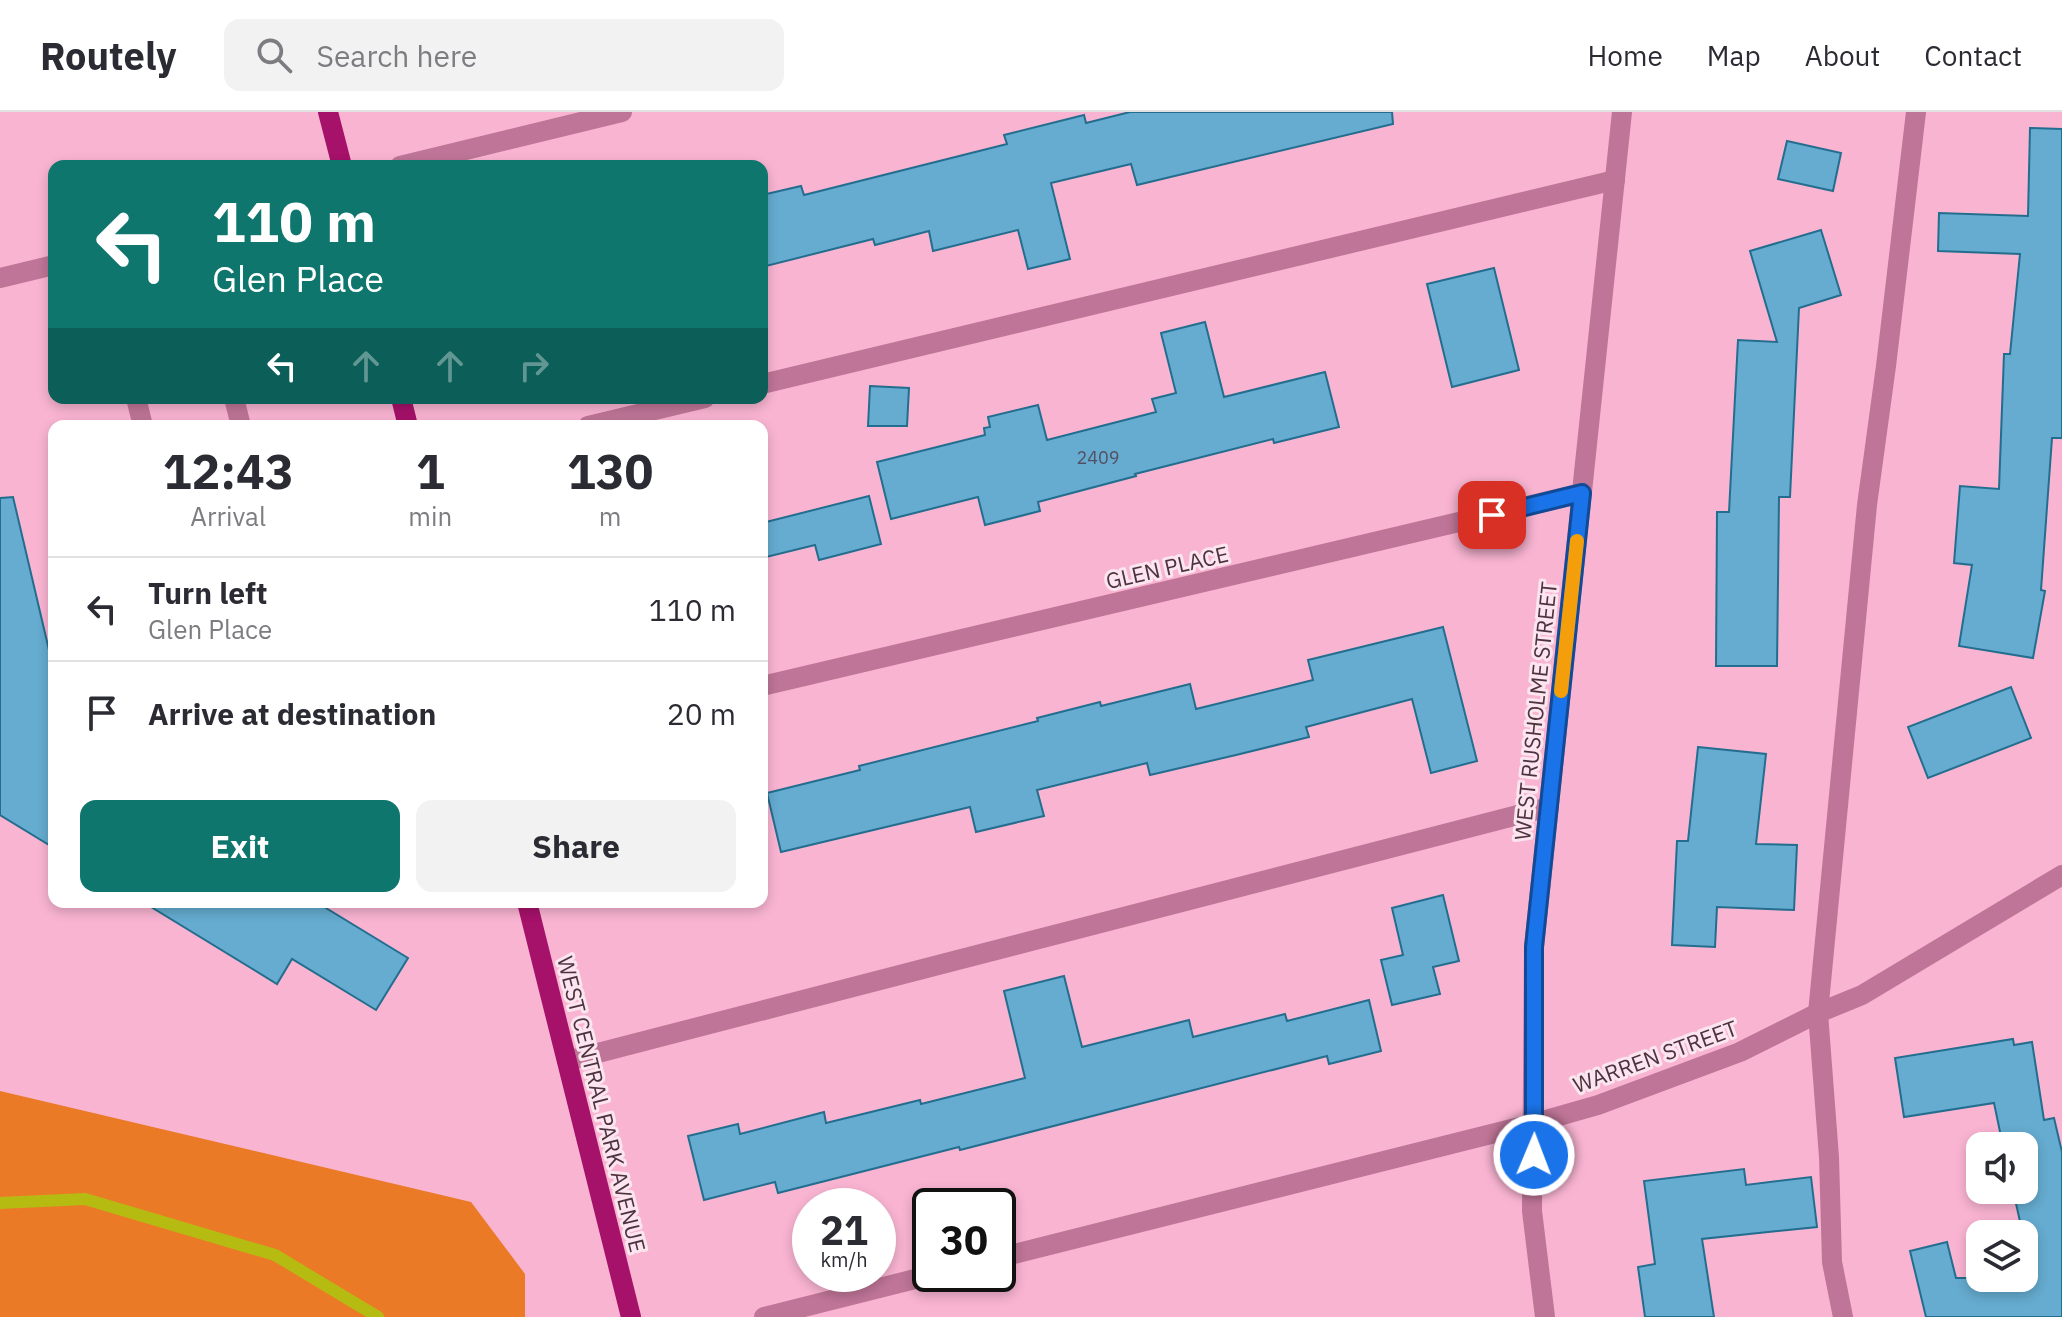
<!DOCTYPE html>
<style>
body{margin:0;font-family:"IBM Plex Sans",sans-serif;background:#f2f2f3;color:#2b2b33;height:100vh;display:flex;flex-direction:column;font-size:30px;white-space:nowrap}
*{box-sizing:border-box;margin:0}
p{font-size:26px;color:#7c7c81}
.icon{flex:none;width:44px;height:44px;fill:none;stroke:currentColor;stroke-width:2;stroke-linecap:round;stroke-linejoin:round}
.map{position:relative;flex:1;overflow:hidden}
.panel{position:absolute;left:48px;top:308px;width:720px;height:488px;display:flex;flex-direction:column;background:#fff;border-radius:16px;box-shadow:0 4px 12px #0003}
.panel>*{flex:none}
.guide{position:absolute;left:48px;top:48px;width:720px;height:244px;border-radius:16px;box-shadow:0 4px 12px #0003;background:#0f766e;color:#fff;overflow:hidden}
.controls{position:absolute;left:1966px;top:1020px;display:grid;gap:16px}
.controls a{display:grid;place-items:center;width:72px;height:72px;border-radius:16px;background:#fff;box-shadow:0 4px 12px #0003;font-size:40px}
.speed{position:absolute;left:792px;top:1076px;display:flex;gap:16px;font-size:40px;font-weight:700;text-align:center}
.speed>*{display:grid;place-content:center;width:104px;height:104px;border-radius:50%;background:#fff;box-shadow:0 4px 12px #0003;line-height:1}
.speed small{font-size:20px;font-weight:400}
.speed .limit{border:4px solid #111;border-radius:12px;background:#fff;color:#111}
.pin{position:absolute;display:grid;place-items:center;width:68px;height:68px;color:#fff;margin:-34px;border-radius:16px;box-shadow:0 4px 12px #0006}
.me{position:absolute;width:88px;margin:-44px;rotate:1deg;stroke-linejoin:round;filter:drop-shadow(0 0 6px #0008)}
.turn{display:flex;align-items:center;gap:28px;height:168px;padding:0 32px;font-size:36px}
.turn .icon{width:104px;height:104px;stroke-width:2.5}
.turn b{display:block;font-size:56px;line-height:68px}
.lanes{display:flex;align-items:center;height:76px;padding:0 32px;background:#0003;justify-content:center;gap:40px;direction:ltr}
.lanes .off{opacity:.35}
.eta{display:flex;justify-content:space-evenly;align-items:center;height:136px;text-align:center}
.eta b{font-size:48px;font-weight:800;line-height:56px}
.action{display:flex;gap:16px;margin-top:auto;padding:16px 32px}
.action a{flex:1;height:92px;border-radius:16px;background:#0f766e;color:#fff;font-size:32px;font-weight:800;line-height:92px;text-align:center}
.action a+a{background:#f2f2f3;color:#2b2b33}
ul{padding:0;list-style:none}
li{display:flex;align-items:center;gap:24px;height:104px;padding:0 32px;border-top:2px solid #e1e1e2}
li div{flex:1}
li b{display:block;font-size:30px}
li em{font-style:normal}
header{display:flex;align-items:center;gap:48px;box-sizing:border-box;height:112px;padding:0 40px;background:#fff;border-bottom:2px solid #e1e1e2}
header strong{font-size:38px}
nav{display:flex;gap:44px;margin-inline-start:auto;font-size:28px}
.search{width:560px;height:72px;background:#f2f2f3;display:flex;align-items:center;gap:20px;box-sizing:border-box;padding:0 28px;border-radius:16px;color:#7c7c81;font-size:30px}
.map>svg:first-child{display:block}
.forest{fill:#eb7a27}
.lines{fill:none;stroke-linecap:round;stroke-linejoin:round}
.stream{stroke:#b6bb12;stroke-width:12}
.building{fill:#65acd0;stroke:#236e8e;stroke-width:2}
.minor{stroke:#bf7597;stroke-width:20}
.major{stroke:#a6116a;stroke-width:20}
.route-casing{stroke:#114b97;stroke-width:20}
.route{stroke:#1a73e8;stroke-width:14}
.slow{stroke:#f59e0b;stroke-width:14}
.labels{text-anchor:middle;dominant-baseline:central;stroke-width:6;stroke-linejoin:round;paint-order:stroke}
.number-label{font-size:18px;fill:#545063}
.street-label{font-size:22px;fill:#4e323f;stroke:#fbe5ee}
</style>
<header>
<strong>Routely</strong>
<div class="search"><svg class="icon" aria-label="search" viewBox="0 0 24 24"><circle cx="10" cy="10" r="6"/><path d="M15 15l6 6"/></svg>Search here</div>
<nav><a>Home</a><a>Map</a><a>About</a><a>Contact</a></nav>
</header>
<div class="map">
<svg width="2062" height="1205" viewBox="0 0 2062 1205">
<rect width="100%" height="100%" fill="#f9b4d2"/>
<path class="forest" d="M0,979L471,1090L525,1162V1205H0Z"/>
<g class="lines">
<path class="stream" d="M0,1091L85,1087L275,1143L378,1205"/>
</g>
<g class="building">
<path d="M1130,0H1392L1393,12L1137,73L1131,52L1051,71L1070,147L1028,157L1018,118L933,139L929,119L875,133L873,127L762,155V83L801,74L804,83L1007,32L1004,23L1084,3L1086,11Z"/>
<path d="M2030,16L2062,17V326H2052L2041,478L2045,479L2033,546L1959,534L1972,453L1954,451L1960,374L1999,377L2004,242H2010L2020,142L1938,139L1939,101L2028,104Z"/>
<path d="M1787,29L1841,41L1833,79L1778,67Z"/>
<path d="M1821,118L1841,183L1799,196L1790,385H1779L1777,554H1716L1717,400H1729L1738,228L1777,230L1750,139Z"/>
<path d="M1494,156L1519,258L1452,275L1427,172Z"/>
<path d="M1205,210L1224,285L1325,260L1339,315L1274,331L1273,327L1135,362L1136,364L1038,390L1040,399L985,413L978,385L891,407L877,350L985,323L984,316L990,315L988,305L1038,293L1047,328L1156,300L1152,287L1176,281L1161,221Z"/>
<path d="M870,274L909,276L907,314H868Z"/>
<path d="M869,384L881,432L819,448L815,433L762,446V411Z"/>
<path d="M13,385L49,538L54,537V736L0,703V386Z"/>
<path d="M1443,515L1477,649L1431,661L1412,587L1306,615L1309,625L1236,643L1150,663L1147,651L1037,678L1044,704L976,720L970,695L781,740L767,681L860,658L859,654L1038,609L1037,606L1100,590L1101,594L1190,572L1196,597L1313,568L1308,548Z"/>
<path d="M2011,575L2031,626L1928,666L1908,615Z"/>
<path d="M1698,635L1766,642L1756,732L1797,733L1794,798L1717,795L1715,835L1672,833L1677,729H1688Z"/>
<path d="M1443,783L1459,849L1433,855L1440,882L1392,893L1381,848L1403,843L1392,796Z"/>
<path d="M143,790H316L408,846L376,898L292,847L277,872Z"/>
<path d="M1064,864L1082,935L1189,908L1193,925L1285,902L1287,909L1369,888L1381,939L1329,952L1327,944L960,1038L959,1035L778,1081L775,1070L704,1088L688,1024L738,1012L740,1022L824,1000L826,1011L920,988L921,992L1025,966L1004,879Z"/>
<path d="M2013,927L2014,933L2032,930L2044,1008L2054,1006L2062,1040V1205H1926L1910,1139L1947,1130L1956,1166H2031L2024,1138V1122H2020L2018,1114H2021L2013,1078H2024V1034H2003L1994,991L1904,1005L1895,946Z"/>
<path d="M1744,1057L1746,1073L1811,1065L1817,1115L1702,1127L1714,1205H1645L1638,1155L1655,1152L1644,1069Z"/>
</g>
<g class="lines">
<g class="minor">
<path d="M400,54L622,0"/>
<path d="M0,166L54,153"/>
<path d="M762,272L1615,68"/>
<path d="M136,286L143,314"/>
<path d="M234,286L241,314"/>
<path d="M588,314L705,286"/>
<path d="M762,574L1582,381"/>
<path d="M567,949L1549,695"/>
<path d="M998,1146L1535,1011L1598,993L1740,940L1818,901L1862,883L2062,763"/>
<path d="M764,1205L935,1162"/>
<path d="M1545,1205L1532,1099L1534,835L1622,0"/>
<path d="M1843,1205L1832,1150L1829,1045L1818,901L1867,393L1886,254L1916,0"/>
</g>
<g class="major">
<path d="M328,0L342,54"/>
<path d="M401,286L408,314"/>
<path d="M527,790L631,1205"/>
</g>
</g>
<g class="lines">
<g class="route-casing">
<path id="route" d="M1492,403L1582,381L1534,835V1043"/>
</g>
<use href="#route" class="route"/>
<path class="slow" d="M1561,579L1577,429"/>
</g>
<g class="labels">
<g class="number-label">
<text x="1098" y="345">2409</text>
</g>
<g class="street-label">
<text transform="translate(1167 455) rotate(-13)">GLEN PLACE</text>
<text transform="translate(1535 599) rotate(-84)">WEST RUSHOLME STREET</text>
<text transform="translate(1655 944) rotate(-20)">WARREN STREET</text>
<text transform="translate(602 992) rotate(76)">WEST CENTRAL PARK AVENUE</text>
</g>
</g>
</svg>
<div class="controls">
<a><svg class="icon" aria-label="sound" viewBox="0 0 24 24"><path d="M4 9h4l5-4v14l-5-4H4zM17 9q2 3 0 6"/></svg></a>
<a><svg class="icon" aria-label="layers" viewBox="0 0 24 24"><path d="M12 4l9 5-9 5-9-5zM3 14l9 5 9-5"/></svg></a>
</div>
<div class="speed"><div>21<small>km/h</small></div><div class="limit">30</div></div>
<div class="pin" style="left:1492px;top:403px;background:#d93025"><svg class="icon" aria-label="arrive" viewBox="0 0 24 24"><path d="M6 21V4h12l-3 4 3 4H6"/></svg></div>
<svg class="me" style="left:1534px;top:1043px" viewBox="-20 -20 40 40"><circle r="17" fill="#1a73e8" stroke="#fff" stroke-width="3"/><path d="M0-11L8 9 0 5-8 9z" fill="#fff"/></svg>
<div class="guide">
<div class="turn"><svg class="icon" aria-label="left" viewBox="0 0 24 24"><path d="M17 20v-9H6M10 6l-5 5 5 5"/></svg><div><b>110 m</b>Glen Place</div></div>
<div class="lanes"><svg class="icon" aria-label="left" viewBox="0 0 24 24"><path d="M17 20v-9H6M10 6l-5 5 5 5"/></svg><svg class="icon off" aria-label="ahead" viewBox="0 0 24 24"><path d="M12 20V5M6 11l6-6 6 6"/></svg><svg class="icon off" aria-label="ahead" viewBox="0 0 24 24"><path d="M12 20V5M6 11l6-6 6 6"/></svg><svg class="icon off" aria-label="right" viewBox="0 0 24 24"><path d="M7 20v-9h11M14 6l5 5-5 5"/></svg></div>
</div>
<section class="panel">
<div class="eta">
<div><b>12:43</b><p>Arrival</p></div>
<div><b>1</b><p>min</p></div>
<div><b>130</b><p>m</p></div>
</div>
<ul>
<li><svg class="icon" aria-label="left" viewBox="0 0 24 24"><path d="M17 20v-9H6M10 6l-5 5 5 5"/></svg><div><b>Turn left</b><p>Glen Place</p></div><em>110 m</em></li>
<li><svg class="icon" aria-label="arrive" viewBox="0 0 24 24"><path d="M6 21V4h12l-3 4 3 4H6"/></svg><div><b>Arrive at destination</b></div><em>20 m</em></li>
</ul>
<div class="action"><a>Exit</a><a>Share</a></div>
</section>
</div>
